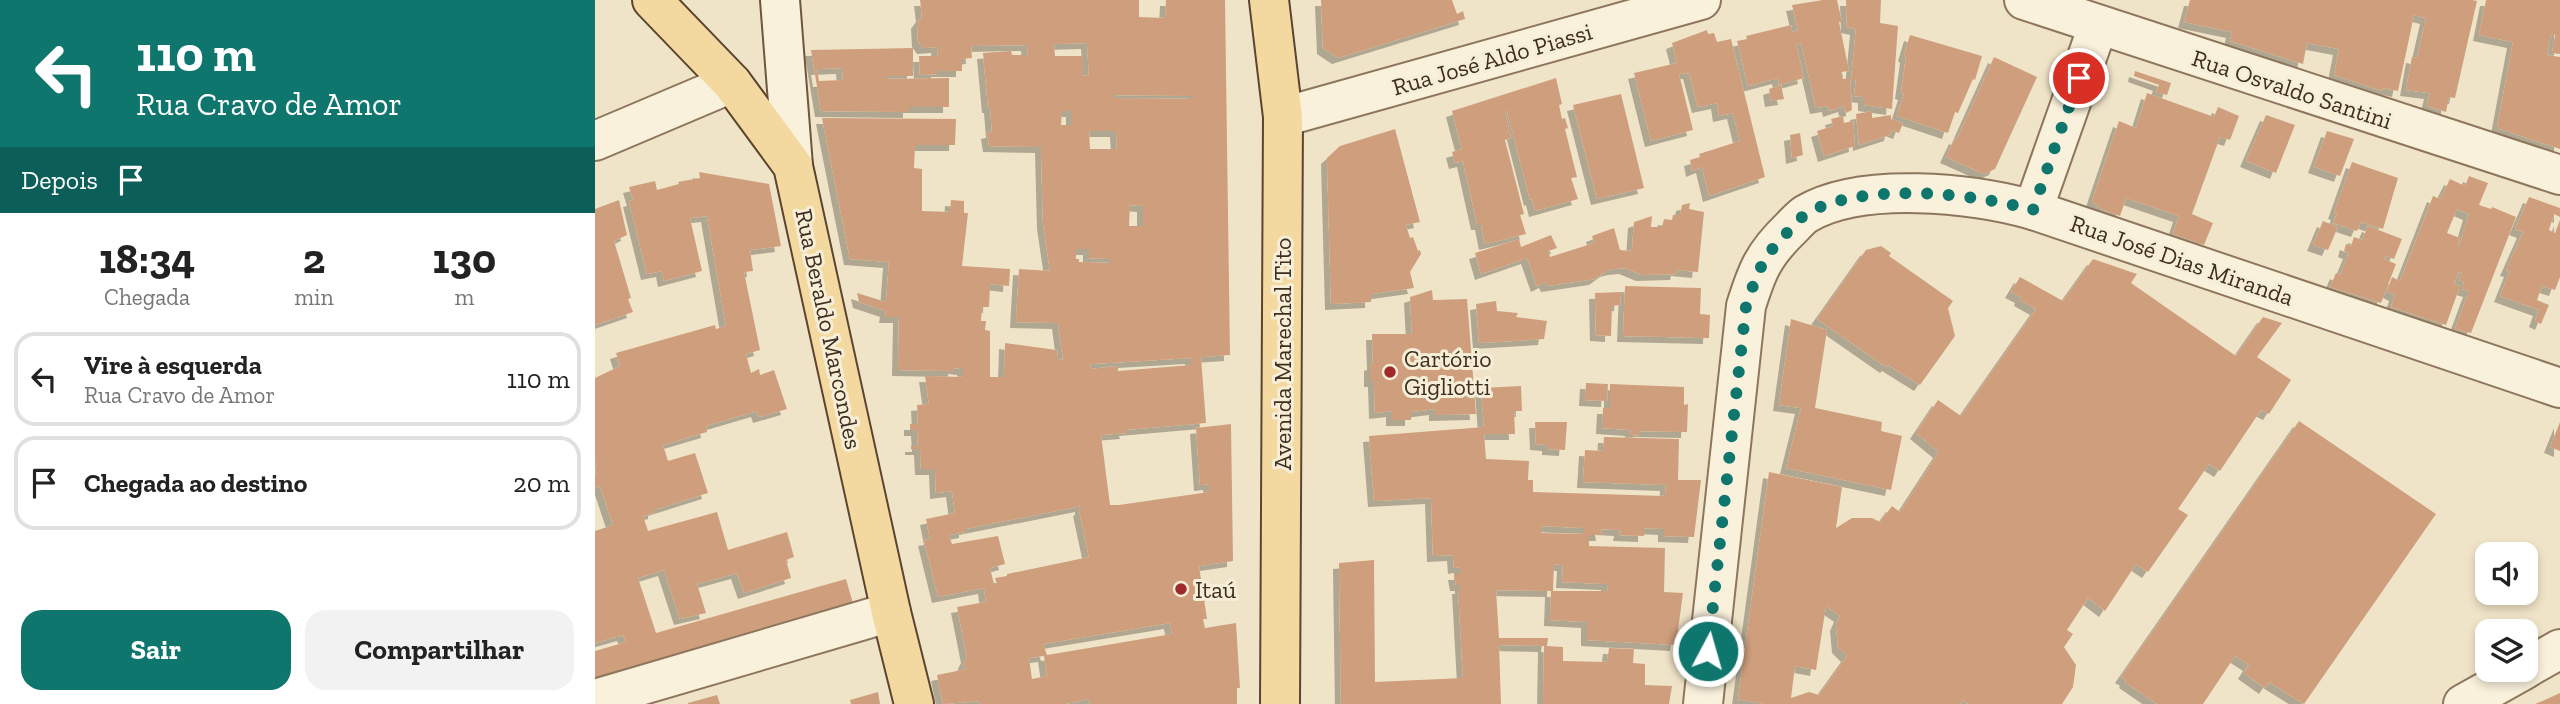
<!DOCTYPE html>
<html lang="pt">
<meta charset="utf-8">
<style>
body{margin:0;font-family:"Zilla Slab",serif;background:#f2f2f2;color:#222;height:100vh;display:flex;flex-direction:column;font-size:26px;white-space:nowrap}
*{box-sizing:border-box;margin:0}
p{font-size:23px;color:#767676}
.icon{flex:none;width:38px;height:38px;fill:none;stroke:currentColor;stroke-width:2;stroke-linecap:round;stroke-linejoin:round}
.map{position:relative;flex:1;overflow:hidden}
.panel{display:flex;flex-direction:column;background:#fff;width:595px}
.panel>*{flex:none}
.hud{background:#0f766e;color:#fff;overflow:hidden}
.controls{position:absolute;left:1880px;top:542px;display:grid;gap:14px}
.controls a{display:grid;place-items:center;width:63px;height:63px;border-radius:14px;background:#fff;box-shadow:0 4px 10px #0003;font-size:35px}
.pin{position:absolute;display:grid;place-items:center;width:60px;height:60px;color:#fff;margin:-30px;border:4px solid #fff;border-radius:50%;box-shadow:0 2px 7px #0007}
.me{position:absolute;width:77px;margin:-38px;rotate:6deg;stroke-linejoin:round;filter:drop-shadow(0 0 5px #0008)}
.turn{display:flex;align-items:center;gap:24px;height:147px;padding:0 21px;font-size:32px}
.turn .icon{width:91px;height:91px;stroke-width:2.5}
.turn b{display:block;font-size:49px;line-height:60px}
.then{display:flex;align-items:center;height:66px;padding:0 21px;background:#0003;gap:14px;font-size:26px}
.eta{display:flex;justify-content:space-evenly;align-items:center;height:119px;text-align:center}
.eta b{font-size:42px;font-weight:700;line-height:49px}
.button{display:flex;gap:14px;margin-top:auto;padding:14px 21px}
.button a{flex:1;height:80px;border-radius:21px;background:#0f766e;color:#fff;font-size:28px;font-weight:700;line-height:80px;text-align:center}
.button a+a{background:#f2f2f2;color:#222}
ul{padding:0;list-style:none}
li{display:flex;align-items:center;gap:21px;height:94px;margin:0 14px 10px;padding:0 7px;border:4px solid #e0e0e0;border-radius:21px}
li div{flex:1}
li b{display:block;font-size:26px}
li em{font-style:normal}
main{display:flex;flex:1;min-height:0}
.map>svg:first-child{display:block}
.building{fill:#cf9f7d;fill-rule:evenodd;filter:url(#shadow)}
.lines{fill:none;stroke-linecap:round;stroke-linejoin:round}
.street-casing{stroke:#8d765c;stroke-width:42}
.secondary-casing{stroke:#6f573f;stroke-width:42}
.primary-casing{stroke:#5b4430;stroke-width:42}
.street{stroke:#faf1dc;stroke-width:38}
.secondary{stroke:#faf1dc;stroke-width:38}
.primary{stroke:#f3d9a0;stroke-width:38}
.route{stroke:#0f766e;stroke-width:12;stroke-dasharray:0 21.6}
.poi-dot{fill:#9e2a2b;stroke:#f7eed8;stroke-width:2.5}
.labels{text-anchor:middle;dominant-baseline:central;stroke-width:6;stroke-linejoin:round;paint-order:stroke}
.street-label{font-size:24px;fill:#3d2e20;stroke:#f7eed8}
.poi-label{font-size:24px;fill:#3d2e20;stroke:#f7eed8;text-anchor:start}
</style>
<main>
<section class="panel">
<div class="hud">
<div class="turn"><svg class="icon" aria-label="left" viewBox="0 0 24 24"><path d="M17 20v-9H6M10 6l-5 5 5 5"/></svg><div><b>110 m</b>Rua Cravo de Amor</div></div>
<div class="then">Depois<svg class="icon" aria-label="arrive" viewBox="0 0 24 24"><path d="M6 21V4h12l-3 4 3 4H6"/></svg></div>
</div>
<div class="eta">
<div><b>18:34</b><p>Chegada</p></div>
<div><b>2</b><p>min</p></div>
<div><b>130</b><p>m</p></div>
</div>
<ul>
<li><svg class="icon" aria-label="left" viewBox="0 0 24 24"><path d="M17 20v-9H6M10 6l-5 5 5 5"/></svg><div><b>Vire à esquerda</b><p>Rua Cravo de Amor</p></div><em>110 m</em></li>
<li><svg class="icon" aria-label="arrive" viewBox="0 0 24 24"><path d="M6 21V4h12l-3 4 3 4H6"/></svg><div><b>Chegada ao destino</b></div><em>20 m</em></li>
</ul>
<div class="button"><a>Sair</a><a>Compartilhar</a></div>
</section>
<div class="map">
<svg width="1965" height="704" viewBox="0 0 1965 704">
<defs>
<filter id="shadow"><feDropShadow dx="-6" dy="6" stdDeviation="0" flood-color="#0004"/></filter>
</defs>
<rect width="100%" height="100%" fill="#f0e4c8"/>
<g class="building">
<path d="M325,0H544V17L570,18L571,0H630L635,355L606,357L611,423L530,430L531,433L506,435L515,505H524L614,492V484L605,485L601,428L636,424L638,561L604,566L612,619H608L610,628L641,623L645,688H642V704H495L494,699L470,704H385L384,701L348,704L342,675L372,669L368,665L372,657L362,607L391,602L389,588L343,597L329,540L335,539L331,519L360,513L357,491L341,493L340,469H326L325,449H316V446H323L322,430H315V424H323L322,405L334,404L330,376L368,377V369L359,368V371L303,370L304,317H290L291,311L264,302L262,293L291,302L294,262L255,259L227,118L361,119L360,145H320L319,168L327,169V211L355,212L356,200L369,201V213H373L367,266L415,269L414,286L395,284L394,307H387L386,321H391L390,330L395,331V377H409L410,343L462,350L463,359L468,360L463,323L421,322L424,269L455,271L448,223L446,147L394,146L392,133L397,132L395,107H393L388,53L416,51L417,55H433L432,45L376,46L377,58L367,59V71H342V74L325,75L324,56H343L342,47L328,48L323,41L322,23L327,16ZM492,43L494,75L488,76V56H460L459,44ZM519,95L597,96V99L519,98ZM467,111H477V125H466ZM494,131H521L522,149H495ZM535,205L548,206V226H534ZM481,249H494V258L515,259V263L484,262V259H481ZM596,358V365L523,371V366L496,369L495,364ZM486,506V509L484,510L494,557L412,574V576L400,578L402,584H399L395,568L410,564L403,536L357,544L354,535L370,532V529ZM575,623L577,634L452,655L448,644ZM449,656L452,676L437,679L434,658Z"/>
<path d="M726,0H857L862,14L868,11L870,19L743,58L728,48Z"/>
<path d="M1228,0H1242L1247,22H1244L1254,71L1246,72L1248,79L1255,78L1257,110L1251,113L1249,106L1234,111L1233,106L1221,108L1206,43L1201,44L1209,78L1184,85L1183,78L1153,86L1142,41L1152,39L1151,36L1196,25L1197,32L1203,30L1197,5Z"/>
<path d="M1251,0H1286L1285,23L1303,26L1297,109L1269,105V97L1259,96L1261,80H1256L1261,29L1252,27Z"/>
<path d="M1595,0H1877L1882,1L1860,98L1854,97L1851,112L1832,106L1835,93L1811,90L1817,57L1822,58L1831,18L1819,15L1803,91L1788,88L1787,91L1739,75L1744,49L1712,43L1708,64L1635,41L1637,32L1589,22Z"/>
<path d="M1891,0H1965V54L1957,53L1960,35L1956,34L1952,55L1965,57V149L1902,128L1918,42L1884,35Z"/>
<path d="M1112,30L1113,34L1119,33L1122,42L1136,39L1170,177L1114,196L1107,167L1097,171L1095,160L1105,157L1104,154L1145,141L1138,113L1124,116L1122,103L1103,107L1094,73L1084,74L1098,130L1056,141L1039,73L1082,63L1077,43Z"/>
<path d="M1315,35L1387,56L1380,80L1378,79L1363,113L1360,112L1353,133L1302,116L1309,94L1306,93L1311,57L1309,55Z"/>
<path d="M318,48V76H292V79L354,78V107H314V112L226,111L216,50ZM247,68L248,80L224,81L222,69Z"/>
<path d="M1399,57L1442,77L1400,169L1389,174L1351,157L1360,138L1362,139Z"/>
<path d="M1540,71L1576,83L1572,95L1561,92L1564,85L1539,76Z"/>
<path d="M961,78L967,104L964,105L967,119L970,118L973,128L970,129L982,177L976,178L983,199L940,211L937,199L935,200L912,111L910,112L916,138L910,140L929,214L925,215L931,234L890,244L886,224H882L868,161L860,163L857,152L867,149L857,111Z"/>
<path d="M1186,85L1189,99L1176,101L1174,89Z"/>
<path d="M1552,93L1619,117L1623,107L1644,116L1635,140L1625,137L1597,214L1618,223L1609,245L1578,234L1584,216L1531,198L1525,216L1506,209L1497,201L1524,121L1541,128Z"/>
<path d="M1026,94L1049,188L1002,199L978,105Z"/>
<path d="M1277,111V118L1296,115V119L1308,123L1304,133L1296,130L1295,135L1264,145L1261,114Z"/>
<path d="M1671,115L1700,125L1681,173L1651,161Z"/>
<path d="M1248,116L1249,123L1258,121L1260,146L1229,156L1222,131L1238,126L1236,119Z"/>
<path d="M800,129L825,222L811,225L815,238L818,237L823,251L825,250L826,254L815,272L819,288L776,294V302L736,304L732,158L745,146Z"/>
<path d="M1732,131L1759,139L1745,176L1719,167Z"/>
<path d="M1205,133L1208,155L1197,158L1195,135Z"/>
<path d="M1757,162L1803,178L1788,229L1766,222L1762,231L1738,223L1742,214L1739,213Z"/>
<path d="M104,172L174,184L186,246L155,250L158,271L149,272L165,350L151,354L156,373L164,369L165,375L179,370L192,409L164,417L162,411L111,426L112,432L68,445L73,461L100,453L113,493L59,510V513L48,516L53,531L122,512L133,550L192,532L199,557L191,560L196,578L149,593L142,573L102,584L111,613L85,619L69,570L43,578L61,633L251,579L259,607L0,684V651L31,642L28,635L0,643V531L18,525L5,486L0,488V475L2,474L0,469L2,466L0,460V378L25,366L21,353L120,325L121,329L131,326L112,216L95,218L107,271L69,281L67,271L52,274L34,201L38,200L34,187L60,181L62,190L84,184L83,182L105,178Z"/>
<path d="M1874,176L1893,183L1884,205L1896,209L1897,207L1921,217L1876,333L1860,329L1874,291L1867,289L1869,282L1864,280L1867,273L1864,272L1859,284L1865,286L1851,325L1796,307L1800,295L1792,291L1797,277L1805,281L1838,196L1845,199L1855,179L1870,186ZM1862,209L1874,214L1864,247L1862,245L1865,238L1852,233Z"/>
<path d="M1934,197L1965,208V217L1959,214L1954,230L1960,233L1965,220V277L1960,290L1947,286L1942,300L1954,305L1946,324L1940,321L1944,310L1905,296L1915,271L1911,270L1928,232L1920,229Z"/>
<path d="M24,200L32,235L19,241L36,298L33,299L38,312L0,325V209Z"/>
<path d="M1095,203L1094,209L1109,212L1103,272L1082,270L1081,274L1047,275L1030,268L1019,269L1011,271L1000,279L952,286L950,282L942,286L932,258L886,274L880,253L924,239L926,247L956,235L962,248L953,251L955,257L999,243L997,236L1019,228L1025,250L1037,251L1039,222L1057,216L1056,227H1067L1069,219L1077,220L1078,215H1085L1087,205Z"/>
<path d="M1728,221L1743,227L1733,250L1718,245Z"/>
<path d="M1773,226L1807,239L1799,259L1791,256L1789,259L1801,264L1786,303L1735,287L1741,273L1745,275L1754,253L1749,251L1751,244L1756,246L1759,237L1767,240Z"/>
<path d="M1286,246L1296,253L1294,256L1358,301L1353,308L1360,336L1325,385L1293,365L1291,367L1222,319L1271,250Z"/>
<path d="M1498,259L1542,274L1536,283L1641,356L1668,317L1687,323L1662,357L1696,380L1674,414L1666,410L1625,471L1614,464L1583,509L1593,515L1553,572L1541,564L1510,611L1493,598L1472,630L1478,634L1469,647L1481,665L1478,687L1467,704H1373L1367,700L1365,704H1169L1143,699L1174,472L1247,487L1241,528L1257,518H1277L1285,522L1297,506L1305,512L1344,452L1321,433L1343,400L1366,416L1441,309L1425,300L1426,297L1416,292L1425,277L1468,301ZM1231,606L1245,616L1241,625L1243,647L1252,656L1224,695L1214,692L1196,698L1200,666L1221,670Z"/>
<path d="M1030,286L1106,288L1105,314L1115,315L1114,338L1028,336Z"/>
<path d="M837,290L838,300L872,299L881,414L840,415V409L816,412V420H797V411L780,413L779,381H775V365L778,364L777,334H817L815,297Z"/>
<path d="M1026,292L1025,305L1017,306L1016,336L1001,335L1000,293Z"/>
<path d="M901,301L902,311L923,313L921,317L952,321L949,339L884,343L881,304Z"/>
<path d="M1196,319L1232,330L1220,408L1287,422L1286,431L1307,436L1296,490L1191,468L1206,408L1184,405Z"/>
<path d="M991,383L1013,384L1012,401L990,400Z"/>
<path d="M1015,384L1089,387V405L1093,404L1092,432L1044,431V435L1035,436L1036,430L1007,428L1008,408H1015Z"/>
<path d="M926,386L927,411H919L920,434H889L891,459L934,461L933,480H938V492L1070,496L1071,485L988,482L990,450L1008,451L1009,437L1084,439L1083,480H1106L1099,537L1069,536V529L1049,528V536L1024,535L1025,530L1006,529L1007,535H994V546L1070,548L1069,592L1088,593L1081,645L992,640V622L955,620L956,591L901,590L904,638H953L952,646L968,647V661L1012,662L1014,648L1039,649L1038,663L1050,664V685L1077,686L1074,704H948L949,646L904,645L906,704H746L744,563L779,560L780,682L868,678L863,588H866V585H861L859,574H865V567L859,568L858,555L838,556L836,498L779,501L774,436L889,427L886,388ZM946,526L989,528V534L946,533ZM959,564L968,565L967,582L1012,584L1013,591H958Z"/>
<path d="M1704,421L1841,514L1709,704L1674,682L1670,688L1649,673L1654,665L1640,656L1608,704H1562L1530,682L1531,680L1526,677Z"/>
<path d="M940,422H972L970,450L953,449V445L941,444Z"/>
<path d="M1965,422V451L1955,447Z"/>
<path d="M283,692L285,704H256L255,700Z"/>
<path d="M1965,693V704H1940L1952,699Z"/>
<path d="M122,695L125,704H93V703Z"/>
</g>
<g class="lines">
<g class="street-casing">
<g id="street">
<path d="M1429,0L1965,175"/>
<path d="M688,117L1106,0"/>
<path d="M0,141L137,83"/>
<path d="M1438,210L1503,26"/>
<path d="M1930,669L1965,649"/>
<path d="M0,699L296,612"/>
<path d="M1108,704L1151,306C1162,271 1168,255 1196,228C1200,224 1206,217 1211,214C1267,181 1378,193 1438,210L1965,388"/>
<path d="M1868,704L1929,670"/>
</g>
</g>
<g class="secondary-casing">
<path id="secondary" d="M185,0L198,166"/>
</g>
<g class="primary-casing">
<g id="primary">
<path d="M57,0L137,83L198,166L296,612L319,704"/>
<path d="M674,0L688,117L685,704"/>
</g>
</g>
<use href="#street" class="street"/>
<use href="#secondary" class="secondary"/>
<use href="#primary" class="primary"/>
</g>
<g class="lines">
<path class="route" d="M1113,651L1151,306C1163,271 1168,255 1196,229C1200,224 1206,217 1211,214C1267,181 1378,193 1438,210L1484,78"/>
</g>
<g class="poi-dot">
<circle cx="795" cy="372" r="7"/>
<circle cx="586" cy="589" r="7"/>
</g>
<g class="labels">
<g class="street-label">
<text transform="translate(897 59) rotate(-16)">Rua José Aldo Piassi</text>
<text transform="translate(1697 89) rotate(18)">Rua Osvaldo Santini</text>
<text transform="translate(1587 260) rotate(19)">Rua José Dias Miranda</text>
<text transform="translate(234 329) rotate(78)">Rua Beraldo Marcondes</text>
<text transform="translate(687 354) rotate(-90)">Avenida Marechal Tito</text>
</g>
<g class="poi-label">
<text x="809" y="358">Cartório<tspan x="809" dy="28">Gigliotti</tspan></text>
<text x="600" y="589">Itaú</text>
</g>
</g>
</svg>
<div class="controls">
<a><svg class="icon" aria-label="sound" viewBox="0 0 24 24"><path d="M4 9h4l5-4v14l-5-4H4zM17 9q2 3 0 6"/></svg></a>
<a><svg class="icon" aria-label="layers" viewBox="0 0 24 24"><path d="M12 4l9 5-9 5-9-5zM3 14l9 5 9-5"/></svg></a>
</div>
<div class="pin" style="left:1484px;top:78px;background:#d93025"><svg class="icon" aria-label="arrive" viewBox="0 0 24 24"><path d="M6 21V4h12l-3 4 3 4H6"/></svg></div>
<svg class="me" style="left:1113px;top:651px" viewBox="-20 -20 40 40"><circle r="17" fill="#0f766e" stroke="#fff" stroke-width="3"/><path d="M0-11L8 9 0 5-8 9z" fill="#fff"/></svg>
</div>
</main>
